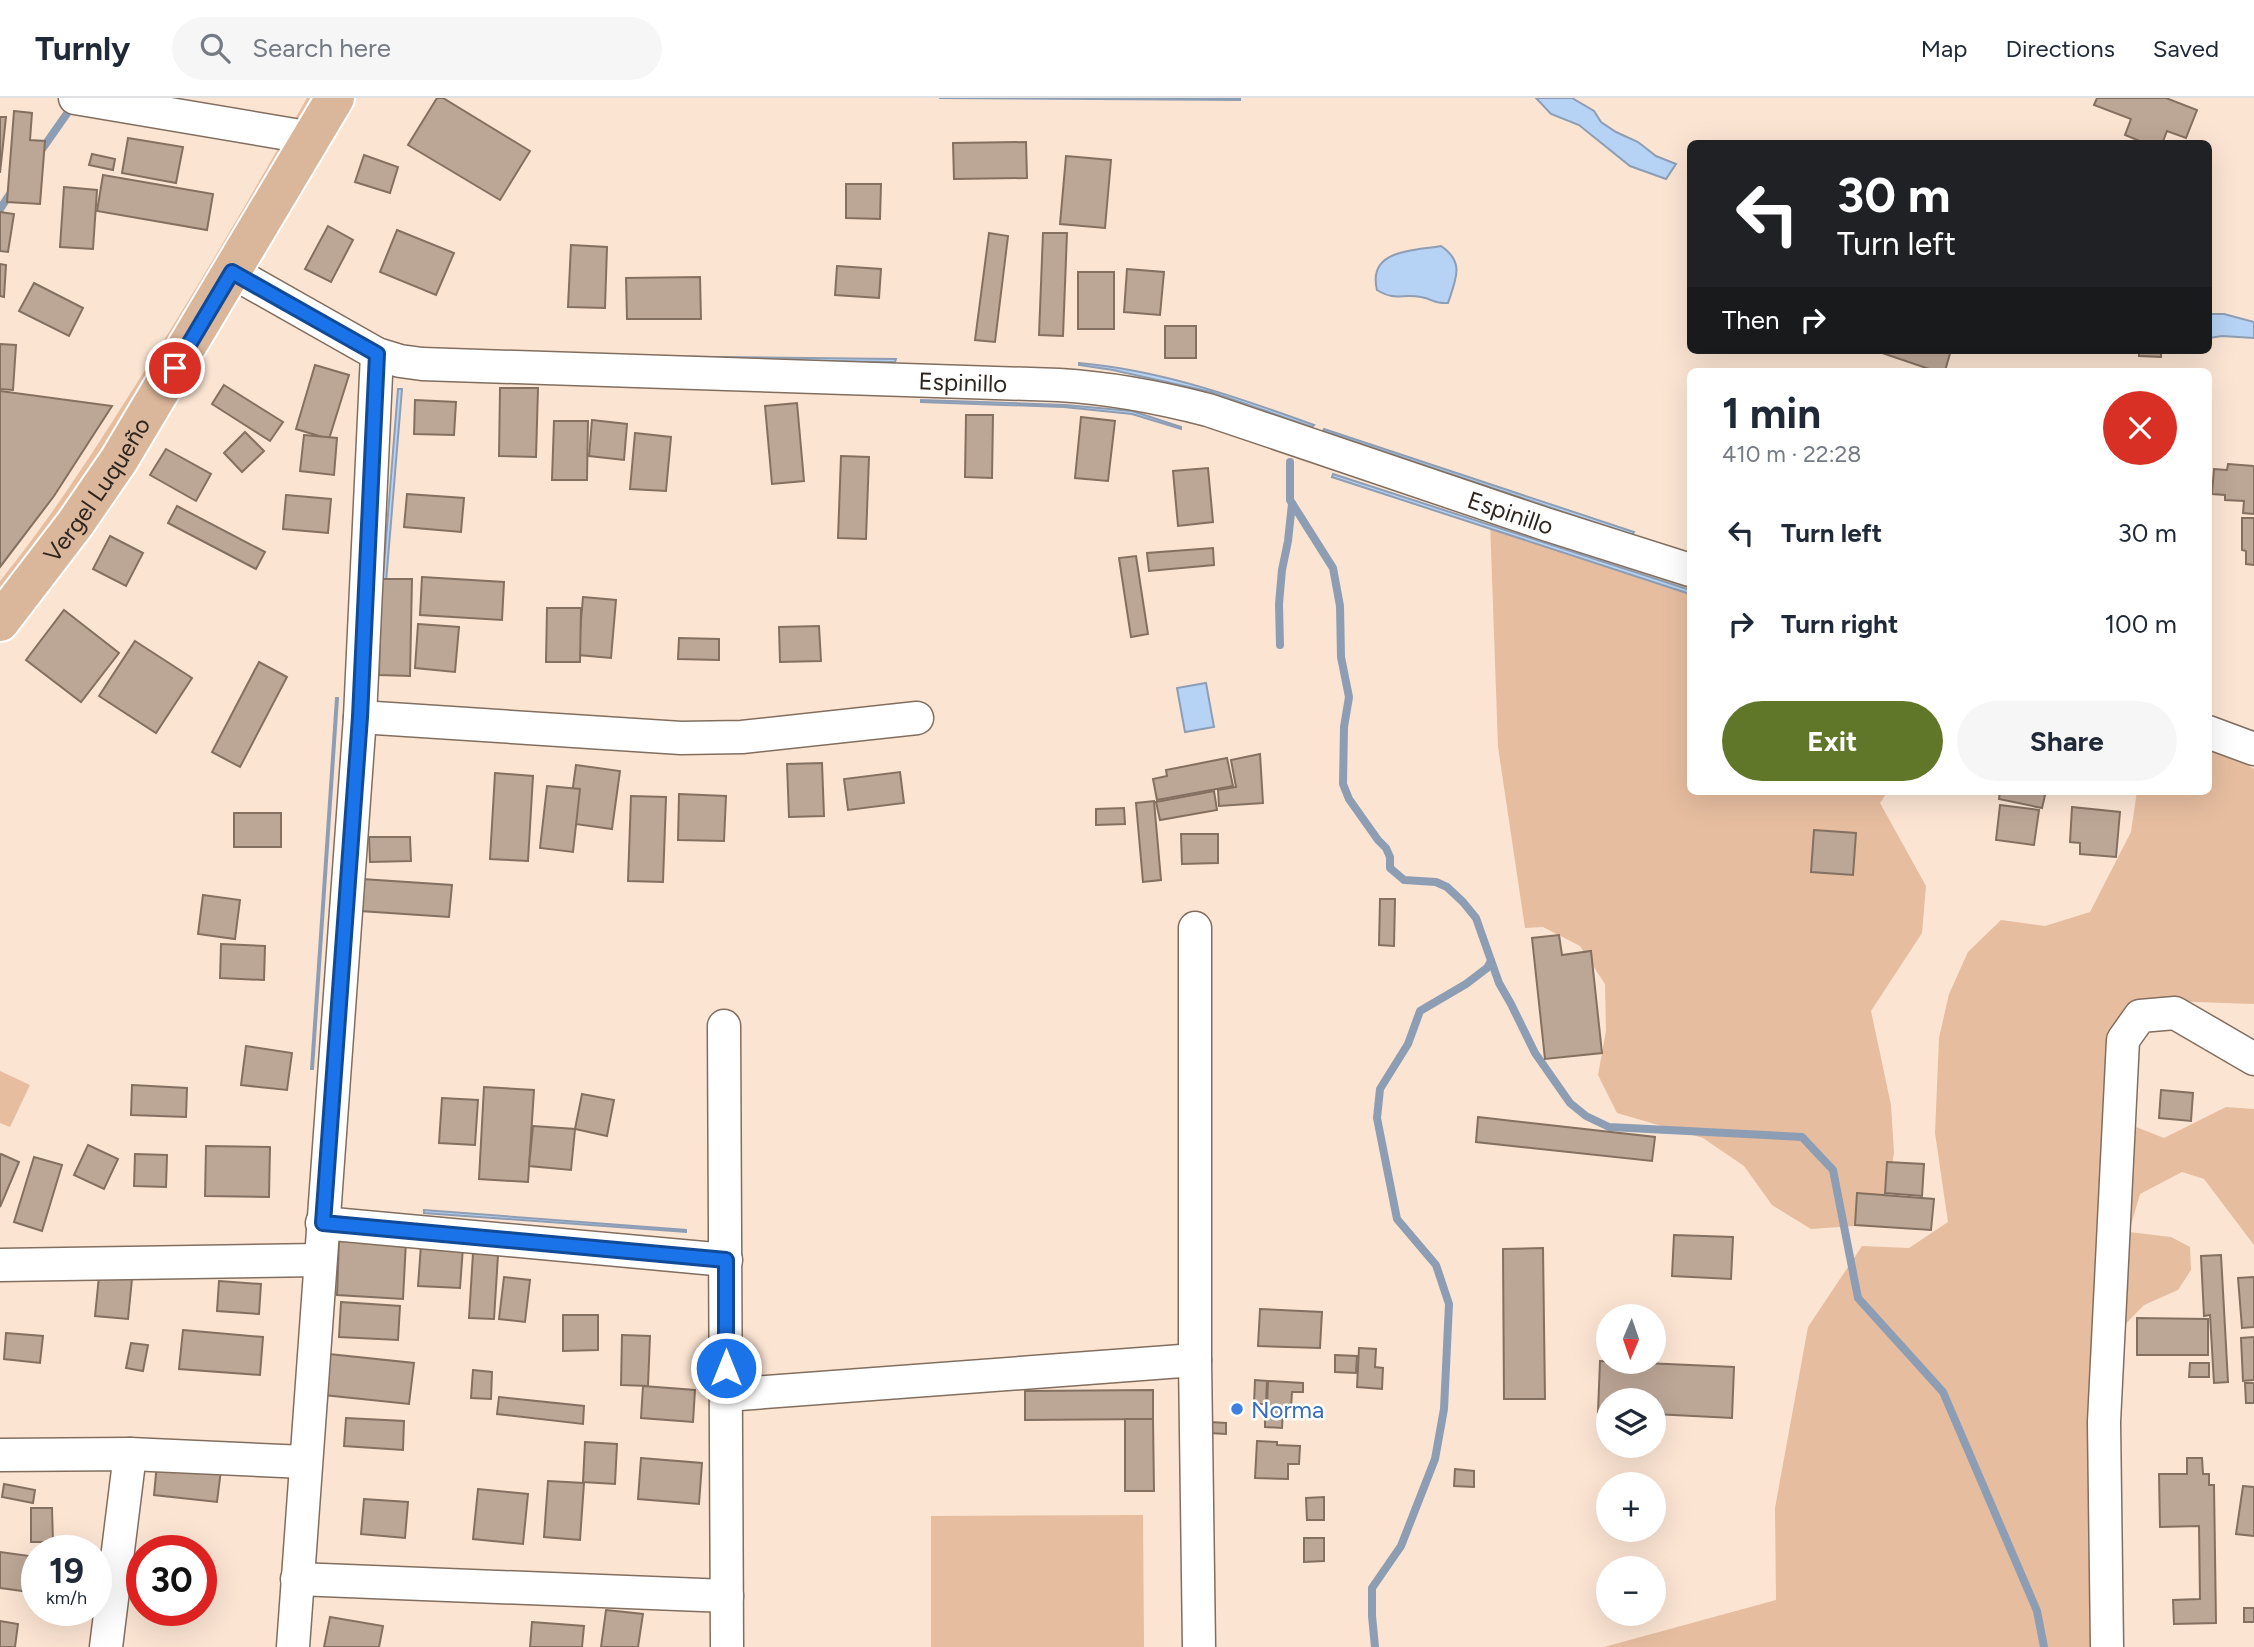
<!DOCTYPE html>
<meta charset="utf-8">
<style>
body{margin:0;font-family:Figtree,sans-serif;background:#f6f6f7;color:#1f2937;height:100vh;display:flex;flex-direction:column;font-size:26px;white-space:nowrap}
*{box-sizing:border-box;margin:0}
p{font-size:23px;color:#747a83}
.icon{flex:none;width:38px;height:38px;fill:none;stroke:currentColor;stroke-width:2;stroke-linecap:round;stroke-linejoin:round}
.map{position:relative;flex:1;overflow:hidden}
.drawer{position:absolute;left:1687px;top:270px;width:525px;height:427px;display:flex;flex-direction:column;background:#fff;border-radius:10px;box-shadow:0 7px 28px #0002}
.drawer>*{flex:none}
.hud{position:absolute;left:1687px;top:42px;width:525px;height:214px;border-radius:10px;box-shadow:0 7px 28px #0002;background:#202124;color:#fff;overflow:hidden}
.needle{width:46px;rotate:182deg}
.buttons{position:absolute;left:1596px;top:1206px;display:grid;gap:14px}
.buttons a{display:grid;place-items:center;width:70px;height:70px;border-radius:50%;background:#fff;box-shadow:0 7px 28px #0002;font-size:35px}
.speed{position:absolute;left:21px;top:1437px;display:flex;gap:14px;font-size:35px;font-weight:700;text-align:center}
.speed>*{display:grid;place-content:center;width:91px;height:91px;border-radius:50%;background:#fff;box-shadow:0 7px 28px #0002;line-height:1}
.speed small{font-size:18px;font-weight:400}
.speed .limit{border:10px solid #d22;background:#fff;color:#111}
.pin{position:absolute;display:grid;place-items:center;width:60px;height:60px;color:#fff;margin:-30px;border:4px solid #fff;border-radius:50%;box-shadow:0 2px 7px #0007}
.me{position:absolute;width:77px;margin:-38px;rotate:0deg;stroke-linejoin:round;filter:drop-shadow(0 0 5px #0008)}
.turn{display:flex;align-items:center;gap:24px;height:147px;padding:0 35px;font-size:32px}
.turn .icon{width:91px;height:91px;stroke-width:2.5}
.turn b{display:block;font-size:49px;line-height:60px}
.then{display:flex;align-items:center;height:66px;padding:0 35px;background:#0003;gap:14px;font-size:26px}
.round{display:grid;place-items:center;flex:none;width:74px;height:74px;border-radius:37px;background:#f6f6f7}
.head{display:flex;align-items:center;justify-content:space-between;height:119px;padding:0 35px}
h1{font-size:42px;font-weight:700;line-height:52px}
.action{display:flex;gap:14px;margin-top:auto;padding:14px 35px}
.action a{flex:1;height:80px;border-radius:42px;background:#607729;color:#fff;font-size:28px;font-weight:700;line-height:80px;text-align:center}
.action a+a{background:#f6f6f7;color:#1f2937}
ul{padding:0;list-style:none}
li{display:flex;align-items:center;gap:21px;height:91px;padding:0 35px}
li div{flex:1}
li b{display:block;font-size:26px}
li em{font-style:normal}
header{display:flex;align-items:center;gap:42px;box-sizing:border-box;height:98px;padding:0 35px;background:#fff;border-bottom:2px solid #e0e1e3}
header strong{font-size:33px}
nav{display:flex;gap:38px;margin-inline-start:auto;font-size:24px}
.search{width:490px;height:63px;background:#f6f6f7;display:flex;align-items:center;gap:18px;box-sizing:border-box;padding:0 24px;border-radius:38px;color:#747a83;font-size:26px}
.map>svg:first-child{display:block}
.green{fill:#e6bd9f}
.water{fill:#b6d2f4;stroke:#8d9eb4;stroke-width:2}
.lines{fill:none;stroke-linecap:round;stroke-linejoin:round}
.stream{stroke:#8d9eb4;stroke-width:8}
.building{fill:#bca696;stroke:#847061;stroke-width:2}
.street-casing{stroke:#826e5f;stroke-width:35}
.primary-casing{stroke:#fff;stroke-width:42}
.street{stroke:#fff;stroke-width:32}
.primary{stroke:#dab69b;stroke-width:38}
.route-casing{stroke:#114b97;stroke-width:18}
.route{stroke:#1a73e8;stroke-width:12}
.shop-dot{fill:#3f7fe0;stroke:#fff;stroke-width:2.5}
.labels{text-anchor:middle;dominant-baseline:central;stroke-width:5;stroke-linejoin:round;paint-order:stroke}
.street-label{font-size:24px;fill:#2e251f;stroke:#fff}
.shop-label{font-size:24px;fill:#366cbe;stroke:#fff;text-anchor:start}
</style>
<header>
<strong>Turnly</strong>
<div class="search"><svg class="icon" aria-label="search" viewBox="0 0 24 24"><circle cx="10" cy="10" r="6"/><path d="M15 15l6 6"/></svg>Search here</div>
<nav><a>Map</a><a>Directions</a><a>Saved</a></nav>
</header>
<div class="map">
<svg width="2254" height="1549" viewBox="0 0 2254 1549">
<rect width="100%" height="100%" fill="#fbe4d2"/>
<g class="green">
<path d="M307,0H311L286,46C196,198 112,355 0,491V483C55,415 101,342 147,269C203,181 255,91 307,0Z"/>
<path d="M1529,400L1617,440L1690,455V693H1888L1880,705L1926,788L1922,835L1871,913L1891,1007L1894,1054L1888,1098L1854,1128L1811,1131L1772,1107L1744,1068L1703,1040L1617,1015L1598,977L1606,933L1605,886L1580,848L1543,829L1525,830L1498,649L1490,423Z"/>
<path d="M2209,653L2230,657L2254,671V906L2168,903L2129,935L2123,1024L2164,1040L2226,1009L2254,1011V1147L2204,1081L2182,1074L2140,1096L2129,1134L2171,1139L2190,1149L2191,1172L2178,1192L2144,1207L2113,1239L2111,1549H1604L1776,1502L1775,1410L1808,1229L1862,1148L1909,1150L1948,1124L1935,1035L1939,940L1949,896L1968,854L2001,822L2045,828L2090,814L2131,734L2137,693H2208Z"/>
<path d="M0,973L30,987L10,1029L0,1025Z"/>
<path d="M1143,1417L1144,1549H931V1418Z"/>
</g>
<g class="water">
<path d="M939,0H1240V2Z"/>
<path d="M1536,0H1572L1594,13L1601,24L1616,34L1638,44L1656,58L1676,66L1666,81L1630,68L1579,27L1551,16Z"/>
<path d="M1441,148C1465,164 1456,181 1448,205C1432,206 1434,201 1421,199C1401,195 1397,204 1377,192C1367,151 1414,153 1441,148Z"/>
<path d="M2209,216H2224L2254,224V240L2222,238L2209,240Z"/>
<path d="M634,258L896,261L895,264L634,261Z"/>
<path d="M1079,265C1160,272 1237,299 1314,327L1312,329L1211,294L1113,272L1079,267Z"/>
<path d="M398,291H402L377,593L374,592Z"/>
<path d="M921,302L1065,307L1132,313L1181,329V331L1132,316L1064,309L921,304Z"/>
<path d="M1324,331L1634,434L1632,437L1323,333Z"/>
<path d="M1333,376L1690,492V496L1332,379Z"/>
<path d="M1206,585L1214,629L1185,634L1177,590Z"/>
<path d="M336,600H338L313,971H311Z"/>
<path d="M424,1112L686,1132V1134L424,1115Z"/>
</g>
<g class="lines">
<g class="stream">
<path d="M40,54L73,7"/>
<path d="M0,111L12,93"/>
<path d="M1290,364V402L1333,470L1340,508L1341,559L1349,599L1344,629L1343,686L1349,701L1378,742L1386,750L1390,759V770L1404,782L1436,784L1447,789L1463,804L1476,820L1499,885L1511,906L1535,955L1570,1005L1586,1018L1609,1029L1802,1039L1833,1072L1858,1200L1943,1294L2037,1513L2044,1549"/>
<path d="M1280,547L1279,506L1282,472L1288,443L1292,406"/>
<path d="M1375,1549L1372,1518V1490L1401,1448L1435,1361L1444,1311L1449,1206L1436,1167L1397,1121L1377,1020L1380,991L1408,946L1420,913L1466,886L1487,870L1491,863"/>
</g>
</g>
<g class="building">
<path d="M437,0H443L530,53L500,102L408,47Z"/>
<path d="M2097,0H2166L2197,12L2186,40L2167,33L2162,46H2147L2125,37L2131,21L2094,7Z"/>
<path d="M14,13L32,15L30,42L45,43L40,106L7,104Z"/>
<path d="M0,19H6L0,75Z"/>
<path d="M128,40L183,49L176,85L122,75Z"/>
<path d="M1026,44L1027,80L954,81L953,45Z"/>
<path d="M92,56L115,61L113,72L89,67Z"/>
<path d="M364,57L398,69L390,95L355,84Z"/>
<path d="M1066,58L1111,62L1105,130L1060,126Z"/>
<path d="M103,77L213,96L207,132L97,113Z"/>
<path d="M846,86H881L880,121L846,120Z"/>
<path d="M64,89L97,92L93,151L60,149Z"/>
<path d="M0,114L14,116L8,154L0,153Z"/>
<path d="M328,128L353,142L331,184L305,171Z"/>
<path d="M397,132L454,155L436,197L380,174Z"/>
<path d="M989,135L1008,138L995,244L975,242Z"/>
<path d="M1043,135H1067L1063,238L1039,237Z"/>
<path d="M571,147L607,149L605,210L568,209Z"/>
<path d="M0,166L6,167L4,199L0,198Z"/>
<path d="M837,168L881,171L879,200L835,197Z"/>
<path d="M1127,171L1164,174L1160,217L1124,214Z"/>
<rect x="1078" y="174" width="36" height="57"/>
<path d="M700,179L701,221H627L626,180Z"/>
<path d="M34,185L83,210L69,238L19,213Z"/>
<rect x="1165" y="228" width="31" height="32"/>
<path d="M0,246L16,247L13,292L0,291Z"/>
<path d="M1880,252H1951L1945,273H1935L1879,254Z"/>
<path d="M2139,252H2161V259L2139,258Z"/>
<path d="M315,267L349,277L329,341L296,331Z"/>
<path d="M224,287L283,324L270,343L212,306Z"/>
<path d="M500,290H538L536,359L499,358Z"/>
<path d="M0,293L112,308L54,398L0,469Z"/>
<path d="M415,302L456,304L454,337L414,336Z"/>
<path d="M797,305L804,383L772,386L765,308Z"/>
<path d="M966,317H993L992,380L965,379Z"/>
<path d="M1081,319L1115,323L1108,383L1075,380Z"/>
<path d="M592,322L627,326L624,362L589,358Z"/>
<path d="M554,323H588L587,382H552Z"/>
<path d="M245,334L264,353L242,374L224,355Z"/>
<path d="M635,335L671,339L666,393L630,391Z"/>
<path d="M304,337L337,340L334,377L300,373Z"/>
<path d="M166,351L211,376L196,403L150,377Z"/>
<path d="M841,358L869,359L866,441L838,440Z"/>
<path d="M2228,366L2254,368V416L2243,415L2244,403L2225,402V397L2212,396L2214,371L2227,372Z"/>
<path d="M1208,370L1213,424L1178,428L1173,373Z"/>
<path d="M407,396L464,400L461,434L404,429Z"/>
<path d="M286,397L331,401L328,435L283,431Z"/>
<path d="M177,408L265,454L256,471L168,425Z"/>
<path d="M2242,420H2254V467L2246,466V453L2242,452Z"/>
<path d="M110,438L143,455L126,488L93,471Z"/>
<path d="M1213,450L1214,467L1149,473L1147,455Z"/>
<path d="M1136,458L1148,536L1131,539L1119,460Z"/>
<path d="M422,479L504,484L502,522L420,517Z"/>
<path d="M381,481H412L410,578L379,577Z"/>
<path d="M583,499L616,502L611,560L578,557Z"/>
<path d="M547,510H581L580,564H546Z"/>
<path d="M64,512L119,555L81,604L26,562Z"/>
<path d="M418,526L459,529L455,574L415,570Z"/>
<path d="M819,528L821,563L780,564L779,529Z"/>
<path d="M679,540L719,541V562L678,561Z"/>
<path d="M135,543L192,580L156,635L99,598Z"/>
<path d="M259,564L287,579L240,669L212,654Z"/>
<path d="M1260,656L1263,705L1219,708L1218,692L1236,689L1231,662Z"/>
<path d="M1227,660L1233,688L1157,702L1153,681L1167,678L1166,672Z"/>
<path d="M822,665L824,718L789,719L787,666Z"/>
<path d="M576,667L620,673L612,731L568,725Z"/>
<path d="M900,674L904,705L848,712L844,681Z"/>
<path d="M495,675L533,678L528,763L490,761Z"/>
<path d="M547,688L580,691L573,754L540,750Z"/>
<path d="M1214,693L1217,712L1160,722L1156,704Z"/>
<path d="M2000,693H2046L2042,710L1999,701Z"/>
<path d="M679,696L726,698L724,743L678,742Z"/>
<path d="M631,698L666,699L663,784L628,783Z"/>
<path d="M1154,703L1161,782L1143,784L1136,705Z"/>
<path d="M2000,707L2039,712L2034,747L1996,742Z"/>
<path d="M2072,709L2120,714L2116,759L2080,756V745L2070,744Z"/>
<path d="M1124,710L1125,726L1096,727V711Z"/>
<rect x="234" y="715" width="47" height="34"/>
<path d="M1814,732L1856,735L1853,777L1811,774Z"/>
<path d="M1181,736H1218V765L1182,766Z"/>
<path d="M369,739H410L411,763L370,764Z"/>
<path d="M362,781L452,787L449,819L360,813Z"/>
<path d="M203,797L240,802L235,841L198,836Z"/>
<path d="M1380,801H1395L1394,848L1379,847Z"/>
<path d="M1559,837L1562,857L1591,853L1602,955L1545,961L1532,840Z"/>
<path d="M221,846L265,848L264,882L220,880Z"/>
<path d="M246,948L292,955L287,992L241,987Z"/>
<path d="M132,987L187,990L186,1019L131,1017Z"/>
<path d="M484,989L534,992L528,1084L479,1081Z"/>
<path d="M2161,992L2193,995L2191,1023L2159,1020Z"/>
<path d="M582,996L614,1002L607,1038L575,1031Z"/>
<path d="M442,1000L478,1002L475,1047L439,1045Z"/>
<path d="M1478,1019L1655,1039L1652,1063L1476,1044Z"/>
<path d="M533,1028L575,1031L571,1072L529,1068Z"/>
<path d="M88,1047L118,1061L104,1091L74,1077Z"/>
<path d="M206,1048L270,1049L269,1099L205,1098Z"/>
<path d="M1,1056L19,1064L0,1109V1058Z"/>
<path d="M135,1056L167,1057L166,1089L134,1088Z"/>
<path d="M34,1059L62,1067L42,1133L14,1124Z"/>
<path d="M1887,1064L1924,1066L1922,1098L1885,1095Z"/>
<path d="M1857,1095L1934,1101L1931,1132L1855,1127Z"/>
<path d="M1674,1137L1733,1139L1731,1181L1672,1178Z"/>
<path d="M339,1141L406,1143L403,1201L337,1197Z"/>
<path d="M421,1147L463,1149L460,1190L418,1188Z"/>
<path d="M1543,1150L1545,1301H1504L1503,1151Z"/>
<path d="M473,1155L498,1157L494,1221L469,1220Z"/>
<path d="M2221,1157L2228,1284L2214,1285L2210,1217L2204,1218L2201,1158Z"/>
<path d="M99,1178L132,1181L128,1221L95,1218Z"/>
<path d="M504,1179L530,1182L525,1224L499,1221Z"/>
<path d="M2254,1179V1229L2242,1230L2238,1180Z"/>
<path d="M219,1183L261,1186L259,1216L217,1213Z"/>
<path d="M341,1204L400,1208L398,1242L339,1239Z"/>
<path d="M1260,1211L1322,1214L1320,1250L1258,1248Z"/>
<path d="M563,1217H598V1252L563,1253Z"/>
<path d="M2137,1220L2208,1221V1257H2137Z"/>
<path d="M183,1232L263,1239L260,1277L179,1271Z"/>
<path d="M6,1235L43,1238L40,1265L4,1261Z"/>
<path d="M622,1237L650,1238L648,1288L621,1287Z"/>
<path d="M2254,1239V1282L2243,1283L2241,1240Z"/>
<path d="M131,1245L148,1247L143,1273L126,1270Z"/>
<path d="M1359,1250L1376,1251L1375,1269L1383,1270L1382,1291L1357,1289Z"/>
<path d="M329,1256L414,1265L409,1306L324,1297Z"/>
<path d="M1335,1257L1357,1258L1356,1275L1335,1274Z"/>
<path d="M1600,1263L1734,1269L1732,1320L1654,1316V1302H1608V1315L1598,1314Z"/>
<path d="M2190,1265H2209V1279H2189Z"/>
<path d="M473,1272L492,1274L491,1301L471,1300Z"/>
<path d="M1255,1282L1267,1283L1266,1306H1254Z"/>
<path d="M1268,1283L1303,1285V1294H1292L1291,1310L1267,1309Z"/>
<path d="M2245,1285H2254V1305H2246Z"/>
<path d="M643,1288L695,1292L693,1324L641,1320Z"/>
<path d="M1153,1292V1321L1025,1322V1293Z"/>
<path d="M499,1299L584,1308L583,1326L497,1316Z"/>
<path d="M1265,1310L1283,1311L1282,1330L1265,1329Z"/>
<path d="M346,1320L404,1323L403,1352L344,1348Z"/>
<path d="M1125,1321H1153L1154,1393H1125Z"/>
<path d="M1210,1324L1226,1325V1336L1209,1335Z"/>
<path d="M1257,1343L1277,1344V1347L1300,1348L1299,1366H1288V1381L1255,1380Z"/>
<path d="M585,1344L617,1346L615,1386L583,1384Z"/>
<path d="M641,1360L702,1365L699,1406L638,1401Z"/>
<path d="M2187,1360H2202L2203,1376H2209V1387H2214L2216,1525L2174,1526L2173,1502L2200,1501L2199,1428L2160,1429L2159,1376H2187Z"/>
<path d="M157,1365L221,1372L217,1404L154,1397Z"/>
<path d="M1455,1371L1474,1373V1389L1454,1388Z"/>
<path d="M548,1383L584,1385L580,1442L544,1439Z"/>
<path d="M4,1386L35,1392L33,1405L2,1399Z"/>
<path d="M2243,1388L2254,1389V1438L2236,1436Z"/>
<path d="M478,1391L528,1396L523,1446L473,1441Z"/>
<path d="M1324,1399V1422H1307L1306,1400Z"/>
<path d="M364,1401L408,1404L405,1440L361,1436Z"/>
<path d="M31,1410H52L53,1444H31Z"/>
<path d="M1304,1440H1324V1463L1304,1464Z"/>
<path d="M0,1454L37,1459V1495L0,1490Z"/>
<rect x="2244" y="1510" width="10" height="14"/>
<path d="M606,1512L643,1516L638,1549H601Z"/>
<path d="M330,1519L383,1528L379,1549H324Z"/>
<path d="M0,1523L18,1526L15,1549H0Z"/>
<path d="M532,1524L584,1528L582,1549H530Z"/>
</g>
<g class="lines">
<g class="street-casing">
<g id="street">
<path d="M75,0L312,40"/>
<path id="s1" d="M232,174L377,256L400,263L422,266L1059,287C1110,290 1158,299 1208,312L1545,426L1690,472"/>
<path d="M360,619L681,640L742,639L917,620"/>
<path d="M2208,634L2254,651"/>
<path d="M1195,830V1262L1199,1549"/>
<path d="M724,928L727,1549"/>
<path d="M322,1125L726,1162"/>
<path d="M0,1167L319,1162"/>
<path d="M726,1297L1195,1262"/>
<path d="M0,1357L130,1356L305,1364"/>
<path d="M297,1481L727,1498"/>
<path d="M106,1549L130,1356"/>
<path d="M293,1549L360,619L377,256"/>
<path d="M2107,1549L2104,1324L2123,942L2140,918L2175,915L2254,961"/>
</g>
</g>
<g class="primary-casing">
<g id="primary">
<path id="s2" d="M0,524L75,426L119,362L335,0"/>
</g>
</g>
<use href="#street" class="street"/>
<use href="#primary" class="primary"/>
</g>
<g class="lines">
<g class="route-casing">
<path id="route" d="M175,270L232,174L377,256L360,619L323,1125L726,1162V1270"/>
</g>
<use href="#route" class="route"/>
</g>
<circle class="shop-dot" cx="1237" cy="1311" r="7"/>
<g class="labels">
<g class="street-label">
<text stroke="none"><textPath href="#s1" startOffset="754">Espinillo</textPath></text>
<text stroke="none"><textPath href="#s2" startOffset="164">Vergel Luqueño</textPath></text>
<text stroke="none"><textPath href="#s1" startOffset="1321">Espinillo</textPath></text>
</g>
<g class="shop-label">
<text x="1251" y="1311">Norma</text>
</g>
</g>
</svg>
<div class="buttons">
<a><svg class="needle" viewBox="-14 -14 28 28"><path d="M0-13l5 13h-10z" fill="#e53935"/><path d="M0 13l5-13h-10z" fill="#747a83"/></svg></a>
<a><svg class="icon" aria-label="layers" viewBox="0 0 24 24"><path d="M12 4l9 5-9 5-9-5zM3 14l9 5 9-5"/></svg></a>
<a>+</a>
<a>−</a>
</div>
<div class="speed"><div>19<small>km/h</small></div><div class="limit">30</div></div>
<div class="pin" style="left:175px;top:270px;background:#d93025"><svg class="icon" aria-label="arrive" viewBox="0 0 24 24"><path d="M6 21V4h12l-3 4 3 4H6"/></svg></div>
<svg class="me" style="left:726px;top:1270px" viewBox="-20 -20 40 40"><circle r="17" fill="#1a73e8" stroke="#fff" stroke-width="3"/><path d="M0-11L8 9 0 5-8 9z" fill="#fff"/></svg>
<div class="hud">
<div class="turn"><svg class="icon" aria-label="left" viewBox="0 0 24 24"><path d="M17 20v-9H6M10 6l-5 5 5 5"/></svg><div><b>30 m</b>Turn left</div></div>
<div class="then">Then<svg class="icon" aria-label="right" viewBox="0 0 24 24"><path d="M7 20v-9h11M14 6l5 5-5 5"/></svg></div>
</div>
<section class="drawer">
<div class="head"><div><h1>1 min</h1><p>410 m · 22:28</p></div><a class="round" style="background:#d93025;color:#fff"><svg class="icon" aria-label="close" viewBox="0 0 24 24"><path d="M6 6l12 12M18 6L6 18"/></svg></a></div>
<ul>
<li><svg class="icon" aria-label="left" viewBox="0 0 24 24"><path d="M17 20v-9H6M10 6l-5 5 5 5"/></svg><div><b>Turn left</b></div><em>30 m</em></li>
<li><svg class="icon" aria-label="right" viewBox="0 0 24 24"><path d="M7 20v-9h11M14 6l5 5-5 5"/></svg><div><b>Turn right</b></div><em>100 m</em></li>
</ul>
<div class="action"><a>Exit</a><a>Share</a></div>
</section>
</div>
